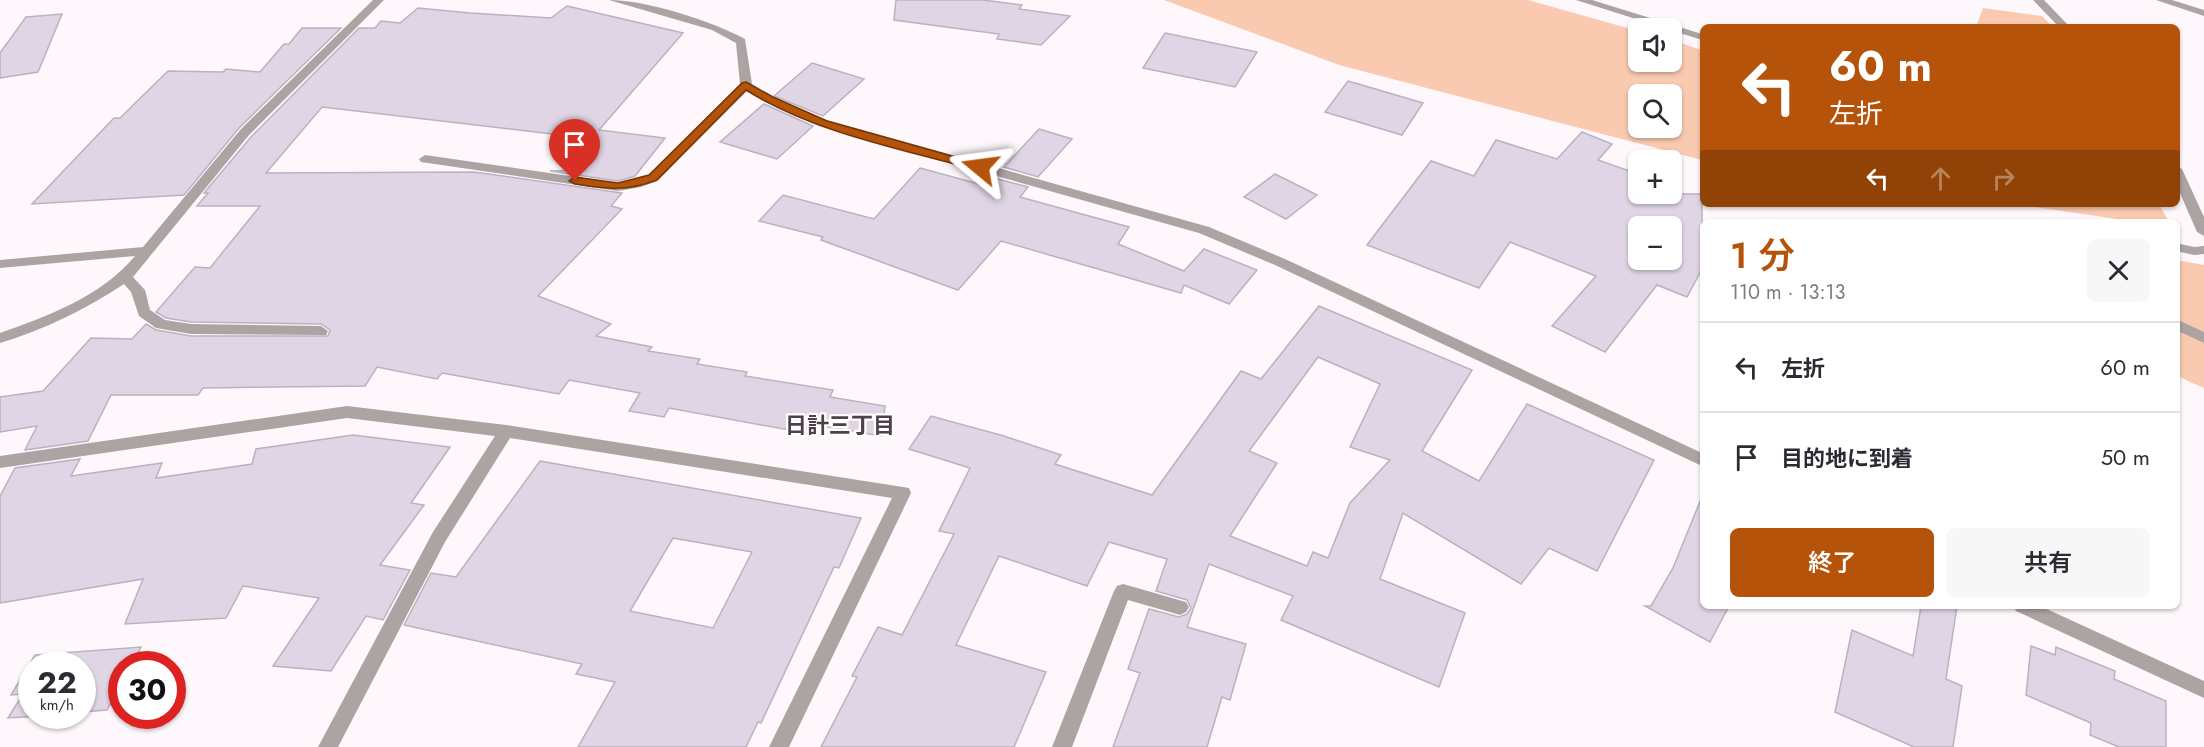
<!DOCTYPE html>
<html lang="ja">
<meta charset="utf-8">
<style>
body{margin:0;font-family:Jost,"Noto Sans JP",sans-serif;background:#f7f7f7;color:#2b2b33;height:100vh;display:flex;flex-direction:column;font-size:22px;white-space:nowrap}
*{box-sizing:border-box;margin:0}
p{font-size:20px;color:#7c7c81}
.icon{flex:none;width:33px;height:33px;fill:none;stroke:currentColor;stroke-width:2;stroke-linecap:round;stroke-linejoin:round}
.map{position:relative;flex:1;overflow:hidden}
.sheet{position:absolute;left:1700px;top:219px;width:480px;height:390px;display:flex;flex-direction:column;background:#fff;border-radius:9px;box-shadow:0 2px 4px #0004}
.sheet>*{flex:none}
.guide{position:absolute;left:1700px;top:24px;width:480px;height:183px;border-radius:9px;box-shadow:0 2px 4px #0004;background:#b45309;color:#fff;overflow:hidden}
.buttons{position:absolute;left:1628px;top:18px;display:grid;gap:12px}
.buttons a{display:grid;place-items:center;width:54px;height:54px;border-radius:9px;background:#fff;box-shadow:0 2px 4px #0004;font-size:30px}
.speed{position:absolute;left:18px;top:651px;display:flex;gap:12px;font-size:30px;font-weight:700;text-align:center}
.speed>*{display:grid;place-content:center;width:78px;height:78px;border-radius:50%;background:#fff;box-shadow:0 2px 4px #0004;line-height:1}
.speed small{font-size:15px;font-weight:400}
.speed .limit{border:9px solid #d22;background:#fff;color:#111}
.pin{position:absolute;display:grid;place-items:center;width:51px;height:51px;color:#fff;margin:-62px -26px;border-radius:50% 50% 50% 0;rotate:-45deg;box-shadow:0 0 6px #0007}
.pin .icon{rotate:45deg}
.me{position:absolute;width:66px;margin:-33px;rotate:286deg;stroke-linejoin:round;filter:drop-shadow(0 0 4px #0008)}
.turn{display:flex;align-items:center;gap:21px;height:126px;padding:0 30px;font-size:27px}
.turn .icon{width:78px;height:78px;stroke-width:2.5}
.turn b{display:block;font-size:42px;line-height:51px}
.lanes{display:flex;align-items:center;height:57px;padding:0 30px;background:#0003;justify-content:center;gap:30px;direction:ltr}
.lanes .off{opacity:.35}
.round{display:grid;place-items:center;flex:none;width:63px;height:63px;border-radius:9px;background:#f7f7f7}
.summary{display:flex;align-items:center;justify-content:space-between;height:102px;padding:0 30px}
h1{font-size:36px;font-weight:600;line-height:45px;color:#b45309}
.cta{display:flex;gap:12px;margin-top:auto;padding:12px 30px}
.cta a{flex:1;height:69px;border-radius:9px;background:#b45309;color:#fff;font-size:24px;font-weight:600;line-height:69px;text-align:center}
.cta a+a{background:#f7f7f7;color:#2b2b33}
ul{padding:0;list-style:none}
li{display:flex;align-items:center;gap:18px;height:90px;padding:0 30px;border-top:2px solid #e1e1e2}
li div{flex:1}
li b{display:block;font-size:22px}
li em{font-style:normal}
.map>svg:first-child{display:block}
.green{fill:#facab0;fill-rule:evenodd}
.building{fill:#dfd5e5;stroke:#bab1c1;stroke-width:1.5;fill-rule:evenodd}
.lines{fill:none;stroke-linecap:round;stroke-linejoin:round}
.minor{fill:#aca3a3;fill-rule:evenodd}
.route{fill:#b45309;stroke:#753606;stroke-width:1.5}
.labels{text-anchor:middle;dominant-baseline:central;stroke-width:4.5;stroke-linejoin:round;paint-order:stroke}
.neighbourhood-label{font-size:22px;font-weight:bold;fill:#4f4149;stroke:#fff}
</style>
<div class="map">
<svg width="2204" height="747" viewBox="0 0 2204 747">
<rect width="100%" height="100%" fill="#fef7fb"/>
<g class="green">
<path d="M1164,0H1528L1638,31V62H1671V40L1702,50V160L1339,65ZM1638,94H1671V128H1638Z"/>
<path d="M1983,8L2042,16L2053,27H1976Z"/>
<path d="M2016,204H2159L2169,222H2137Z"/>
<path d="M2176,260L2204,265V388L2177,376Z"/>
</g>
<g class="building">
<path d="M896,0H983L1022,5L1019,9L1070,16L1041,45L997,39L999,34L894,20Z"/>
<path d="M567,6L683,33L599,130L665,138L635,176L618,181L550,171L585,170L586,138L322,107L266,173L474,172L622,193L611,206L622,209L538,296L611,324L596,336L652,347L648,351L700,359L697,364L747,372L745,376L833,390L830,397L885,406L881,436L816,425L811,434L669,408L664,417L629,411L640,393L569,380L559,394L442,373L437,379L377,367L365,386L203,388L198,395H111L88,441L25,450L37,426L0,432V397L43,391L91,338L132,339L146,324L156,330L191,336H328L330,330L321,324L191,322L166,318L156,312L195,267L210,268L260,206H197L208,193H204L251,137L359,28H375L381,21L400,23L418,8L470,13L551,18Z"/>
<path d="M62,14L38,72L0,78V53L26,17Z"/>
<path d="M302,28H341L239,128L184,195L32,204L114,118H120L168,71L223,72L226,69L260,72L284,44H289Z"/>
<path d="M1165,33L1257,52L1235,87L1143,68Z"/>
<path d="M812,63L864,79L823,116L774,96Z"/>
<path d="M1348,81L1423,103L1402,135L1325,112Z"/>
<path d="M764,104L813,126L777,159L720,142Z"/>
<path d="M1039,129L1072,139L1038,177L1004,167Z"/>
<path d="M1582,132L1612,144L1598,160L1638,174V194H1702V269L1687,297L1657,285L1605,352L1552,326L1596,276L1510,242L1479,288L1367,245L1431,161L1474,176L1496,140L1557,159ZM1638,226H1671V260H1638Z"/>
<path d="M920,168L986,186L994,178L1028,187L1020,197L1129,227L1118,244L1184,271L1204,249L1257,270L1229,304L1184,285L1181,293L1001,241L958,290L821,240L823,237L759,221L783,195L874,219Z"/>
<path d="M1275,174L1317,195L1286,219L1244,197Z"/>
<path d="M1319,306L1472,370L1422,451L1479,481L1527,404L1654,460L1597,571L1549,548L1521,584L1403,513L1380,579L1465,613L1439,687L1281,620L1293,596L1209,564L1187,627L1246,644L1230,700L1222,697L1207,747H1113L1140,673L1128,669L1149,609L1179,617L1187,614L1191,608L1187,600L1156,591L1167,559L1109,542L1087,586L999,556L956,645L1046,672L1014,747H821L857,677L852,676L878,627L902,635L954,534L939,531L970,468L909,449L931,416L1004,436L1061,455L1055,464L1152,495L1241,371L1261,379ZM1318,357L1380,384L1350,447L1390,460L1350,503L1328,558L1313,552L1307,566L1230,536L1277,463L1249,451Z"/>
<path d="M353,435L450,447L411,503L424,505L380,565L410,570L383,620L366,616L331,671L273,666L319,598L243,586L226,618L125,624L143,579L0,603V496L15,468L80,459L71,476L162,463L156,478L252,464L256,449Z"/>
<path d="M540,461L861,518L839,568L834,567L761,723L758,722L746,747H578L615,682L576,674L582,664L404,625L431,573L456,577ZM673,538L752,552L713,628L630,611Z"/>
<path d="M1701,499L1702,606H1729L1710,642L1645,606H1651L1673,568Z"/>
<path d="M1921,606H1957L1946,679L1962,686L1953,747H1914L1835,712L1852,630L1913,656Z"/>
<path d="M2031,646L2055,655L2056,647L2115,671L2114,679L2166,701V747H2119L2090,735L2091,723L2026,695Z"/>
<path d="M141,647L132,664H122V683L107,710L82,712V664H32V716H43L8,718L23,694L11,695L35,655Z"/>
</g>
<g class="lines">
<g class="minor">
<path d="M373,0H384L249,135L133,277L145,290L150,310L165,320L191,324L321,326L328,331L326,335L191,334L156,328L139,316L131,292L124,284C86,309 44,330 0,343V333C48,316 102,296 135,256L0,268V260L143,247L241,129Z"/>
<path d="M609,0C646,0 712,21 745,39L752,84L773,98L827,120L1209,227L1285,259L1702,453V466L1275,265L1199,233L819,126L765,102L747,91L657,181L641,187L618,191L421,162L419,159L425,155L618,183L649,175L740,84L736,43L712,30Z"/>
<path d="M1576,0H1592L1702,34V40Z"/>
<path d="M2033,0H2044L2070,27H2059Z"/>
<path d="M2156,0H2172L2204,10V16Z"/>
<path d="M2176,165L2182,169L2204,217V236L2197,232L2176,184Z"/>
<path d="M2176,243L2194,247L2204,246V254L2194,255L2176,251Z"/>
<path d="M2176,319L2204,332V343L2176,330Z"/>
<path d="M347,406L506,425L903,487L909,488L911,493L789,747H769L892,498L510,438L445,542L338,747H318L433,532L495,436L347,418L0,468V456Z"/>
<path d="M1123,584L1186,602L1189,607L1186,612L1180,615L1128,600L1072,747H1052L1114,591L1117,586Z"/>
<path d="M2013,606H2040L2204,681V698L2016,611Z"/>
</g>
</g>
<path class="route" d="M746,82L773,97L827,121L984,165L986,167L984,170H976C899,148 815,133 746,90L657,180C626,192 607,189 575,184L569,181L575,177L618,183L649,175L742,83Z"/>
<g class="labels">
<g class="neighbourhood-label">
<text x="840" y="425">日計三丁目</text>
</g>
</g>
</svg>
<div class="buttons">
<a><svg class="icon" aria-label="sound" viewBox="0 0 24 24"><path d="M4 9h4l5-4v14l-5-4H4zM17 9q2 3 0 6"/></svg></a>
<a><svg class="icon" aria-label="search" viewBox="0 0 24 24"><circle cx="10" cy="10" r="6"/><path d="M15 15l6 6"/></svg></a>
<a>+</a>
<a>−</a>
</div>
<div class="speed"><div>22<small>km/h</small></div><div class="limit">30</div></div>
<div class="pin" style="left:575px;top:181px;background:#d93025"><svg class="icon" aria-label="arrive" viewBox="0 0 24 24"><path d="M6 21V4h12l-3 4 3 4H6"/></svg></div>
<svg class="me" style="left:980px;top:167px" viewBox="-20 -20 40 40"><path d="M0-17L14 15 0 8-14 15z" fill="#b45309" stroke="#fff" stroke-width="4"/></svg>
<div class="guide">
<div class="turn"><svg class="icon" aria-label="left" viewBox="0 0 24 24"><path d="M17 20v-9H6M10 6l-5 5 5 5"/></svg><div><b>60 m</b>左折</div></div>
<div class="lanes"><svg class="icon" aria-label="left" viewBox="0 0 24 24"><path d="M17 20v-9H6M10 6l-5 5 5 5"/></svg><svg class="icon off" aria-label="ahead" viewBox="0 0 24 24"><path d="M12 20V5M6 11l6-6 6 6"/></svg><svg class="icon off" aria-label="right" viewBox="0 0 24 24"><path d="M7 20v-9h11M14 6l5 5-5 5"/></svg></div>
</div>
<section class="sheet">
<div class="summary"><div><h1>1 分</h1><p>110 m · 13:13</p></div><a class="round"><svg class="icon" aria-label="close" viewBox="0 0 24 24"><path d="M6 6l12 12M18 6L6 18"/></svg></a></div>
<ul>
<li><svg class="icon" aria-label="left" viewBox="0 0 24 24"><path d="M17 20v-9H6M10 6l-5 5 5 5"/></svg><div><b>左折</b></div><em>60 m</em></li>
<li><svg class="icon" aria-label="arrive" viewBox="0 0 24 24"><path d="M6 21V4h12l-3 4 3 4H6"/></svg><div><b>目的地に到着</b></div><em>50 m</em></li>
</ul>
<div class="cta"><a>終了</a><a>共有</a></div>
</section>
</div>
